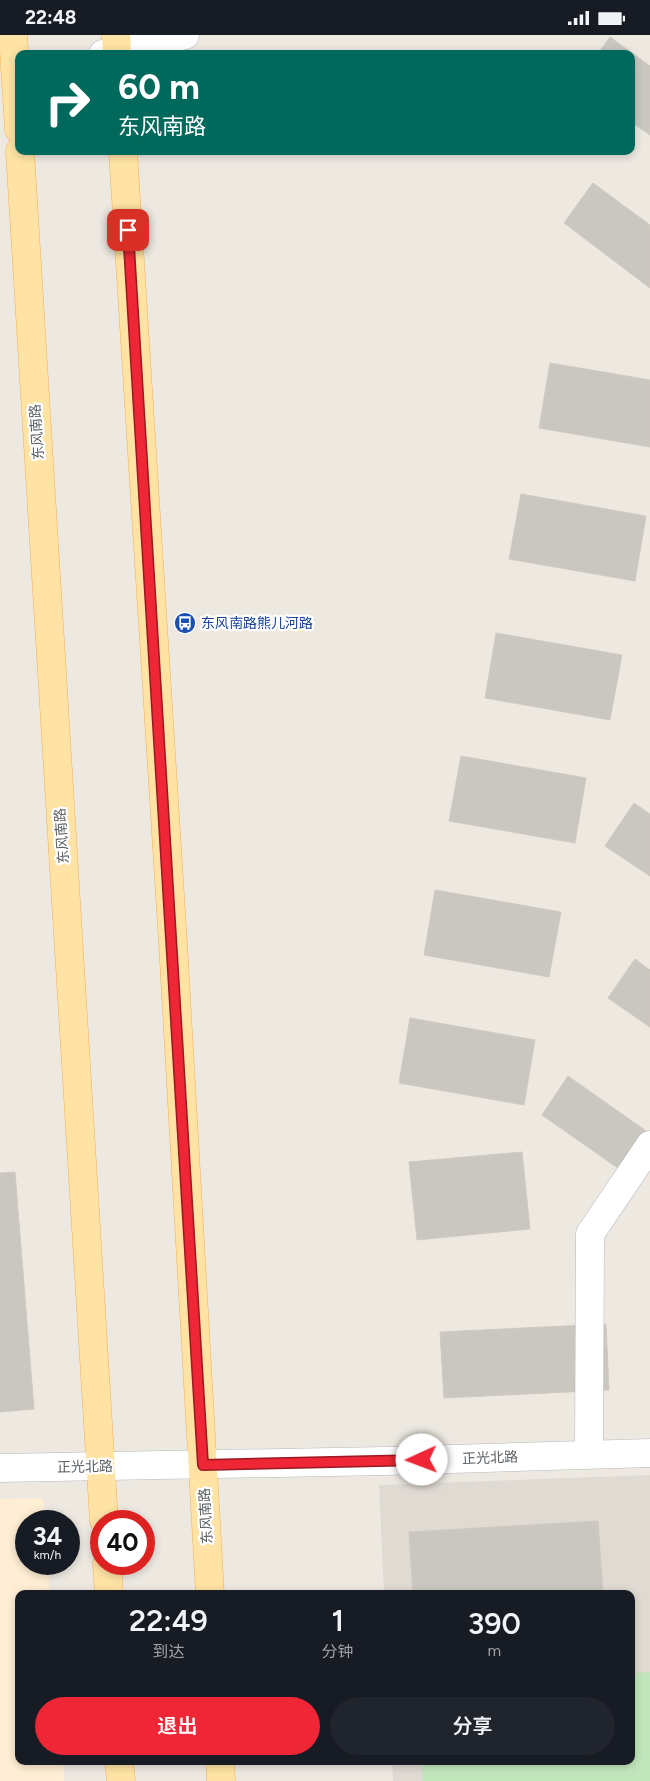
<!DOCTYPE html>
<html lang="zh">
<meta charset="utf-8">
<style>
body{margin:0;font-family:Figtree,"Noto Sans SC",sans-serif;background:#20242c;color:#f1f3f6;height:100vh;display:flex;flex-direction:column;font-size:19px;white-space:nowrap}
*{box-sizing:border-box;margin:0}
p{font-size:16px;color:#9ea1a6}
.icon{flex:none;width:28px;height:28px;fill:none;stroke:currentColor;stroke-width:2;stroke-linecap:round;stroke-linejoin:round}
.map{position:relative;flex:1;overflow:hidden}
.details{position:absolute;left:15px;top:1555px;width:620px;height:175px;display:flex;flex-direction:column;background:#171b24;border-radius:10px;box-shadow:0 2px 8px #0003}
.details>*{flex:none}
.hud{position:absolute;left:15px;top:15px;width:620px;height:105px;border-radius:10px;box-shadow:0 2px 8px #0003;background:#00695c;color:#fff;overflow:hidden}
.speed{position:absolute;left:15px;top:1475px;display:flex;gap:10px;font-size:25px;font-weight:700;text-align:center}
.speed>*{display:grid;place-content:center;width:65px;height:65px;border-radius:50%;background:#171b24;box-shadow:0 2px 8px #0003;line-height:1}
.speed small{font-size:12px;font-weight:400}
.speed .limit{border:8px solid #d22;background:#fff;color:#111}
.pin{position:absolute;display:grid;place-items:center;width:42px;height:42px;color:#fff;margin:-21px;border-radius:10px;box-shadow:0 2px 8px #0006}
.me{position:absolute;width:55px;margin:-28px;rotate:268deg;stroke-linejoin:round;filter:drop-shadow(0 0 4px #0008)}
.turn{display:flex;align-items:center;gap:18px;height:105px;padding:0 20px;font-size:22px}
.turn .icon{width:65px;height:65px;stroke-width:2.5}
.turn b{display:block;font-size:35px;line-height:42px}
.eta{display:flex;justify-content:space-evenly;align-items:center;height:85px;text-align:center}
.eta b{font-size:30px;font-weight:600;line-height:35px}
.primary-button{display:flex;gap:10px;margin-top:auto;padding:10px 20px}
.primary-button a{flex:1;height:58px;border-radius:30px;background:#ee2635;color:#fff;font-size:20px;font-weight:600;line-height:58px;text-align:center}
.primary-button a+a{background:#20242c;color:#f1f3f6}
.status{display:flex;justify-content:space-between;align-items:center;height:35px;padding:0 25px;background:#171b24;direction:ltr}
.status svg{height:14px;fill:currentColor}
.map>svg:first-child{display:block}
.commercial{fill:#ffeed4}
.education{fill:#dfdad2}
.green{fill:#c2e6bc}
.building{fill:#cac6c0;stroke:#d2c9bf}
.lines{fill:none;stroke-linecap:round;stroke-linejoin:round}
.minor-casing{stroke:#b4b8bc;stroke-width:29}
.major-casing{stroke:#f5af52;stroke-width:29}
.minor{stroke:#fff;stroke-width:28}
.major{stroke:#ffe3a4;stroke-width:28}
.route-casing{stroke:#9b1922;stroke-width:12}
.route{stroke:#ee2635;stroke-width:9}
.labels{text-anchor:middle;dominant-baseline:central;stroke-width:4.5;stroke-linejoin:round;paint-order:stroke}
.street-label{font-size:14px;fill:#5a5f63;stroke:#fff}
.transit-label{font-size:14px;fill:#164399;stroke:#fff;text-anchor:start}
</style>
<div class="status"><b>22:48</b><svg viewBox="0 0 49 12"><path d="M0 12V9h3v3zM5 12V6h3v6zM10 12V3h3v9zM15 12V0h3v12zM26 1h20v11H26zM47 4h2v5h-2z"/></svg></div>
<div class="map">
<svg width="650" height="1746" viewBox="0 0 650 1746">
<rect width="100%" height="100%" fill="#ede9e1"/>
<path class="commercial" d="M43,1463L45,1486H26V1529H48L50,1559H19V1726H63L64,1746H0V1464Z"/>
<path class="education" d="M650,1440V1746H393L392,1726H631V1559H384L379,1450Z"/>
<path class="green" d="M650,1637V1746H423L422,1726H631V1638Z"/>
<g class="building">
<path d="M610,2L650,31V100L631,87V19H598Z"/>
<path d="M593,148L650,190V253L564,188Z"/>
<path d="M550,328L650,345V412L539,393Z"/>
<path d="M521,459L646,481L635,546L509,524Z"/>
<path d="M496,598L622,620L610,685L485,663Z"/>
<path d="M461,721L586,743L575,808L449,786Z"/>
<path d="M634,768L650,779V841L605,811Z"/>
<path d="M435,855L561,877L549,942L424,920Z"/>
<path d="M635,924L650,935V992L608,963Z"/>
<path d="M410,983L535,1005L524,1070L399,1048Z"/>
<path d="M568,1041L649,1098L622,1136L542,1080Z"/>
<path d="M522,1117L530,1194L417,1205L409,1127Z"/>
<path d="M15,1137L34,1374L0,1377V1138Z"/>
<path d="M606,1289L609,1355L444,1363L440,1297Z"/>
<path d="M598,1486L603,1559H413L409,1497Z"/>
</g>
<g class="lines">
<g class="minor-casing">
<g id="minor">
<path d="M103,19L185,0"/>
<path d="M589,1419L590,1199L650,1110"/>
<path d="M0,1433L385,1426L650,1418"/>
</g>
</g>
<g class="major-casing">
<g id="major">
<path d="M13,0L19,94"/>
<path d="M116,0L117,19"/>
<path d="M20,116L104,1486"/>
<path d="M123,116L173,908L210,1559"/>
<path d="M107,1529L109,1559"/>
<path d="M119,1726L121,1746"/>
<path d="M220,1726L221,1746"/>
</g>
</g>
<use href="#minor" class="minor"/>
<use href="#major" class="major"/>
</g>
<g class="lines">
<g class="route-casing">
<path id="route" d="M128,195L203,1430L422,1425"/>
</g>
<use href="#route" class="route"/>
</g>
<defs>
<g id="bus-disc" transform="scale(1.125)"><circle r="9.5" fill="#1a4fb4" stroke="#fff"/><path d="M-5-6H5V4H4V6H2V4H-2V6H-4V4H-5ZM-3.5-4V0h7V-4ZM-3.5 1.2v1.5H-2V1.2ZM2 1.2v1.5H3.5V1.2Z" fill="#fff"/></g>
</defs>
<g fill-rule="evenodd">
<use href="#bus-disc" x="185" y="588"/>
</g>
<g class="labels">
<g class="street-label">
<text transform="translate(37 397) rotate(-94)">东风南路</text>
<text transform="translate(62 801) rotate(-94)">东风南路</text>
<text transform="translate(490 1423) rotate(-2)">正光北路</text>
<text transform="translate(85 1432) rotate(-1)">正光北路</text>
<text transform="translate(206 1481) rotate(-93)">东风南路</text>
</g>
<g class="transit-label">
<text x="201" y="588">东风南路熊儿河路</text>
</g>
</g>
</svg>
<div class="speed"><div>34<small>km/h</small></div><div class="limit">40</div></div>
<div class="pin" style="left:128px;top:195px;background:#d93025"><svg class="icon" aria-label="arrive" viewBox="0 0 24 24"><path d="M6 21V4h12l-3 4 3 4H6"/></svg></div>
<svg class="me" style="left:422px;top:1425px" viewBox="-20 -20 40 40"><circle r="19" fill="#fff"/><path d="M0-13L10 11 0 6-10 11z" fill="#ee2635"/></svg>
<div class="hud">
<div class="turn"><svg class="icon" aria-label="right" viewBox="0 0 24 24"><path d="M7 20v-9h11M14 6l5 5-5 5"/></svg><div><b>60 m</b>东风南路</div></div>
</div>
<section class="details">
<div class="eta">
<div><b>22:49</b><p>到达</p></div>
<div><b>1</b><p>分钟</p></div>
<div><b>390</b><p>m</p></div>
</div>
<div class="primary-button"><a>退出</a><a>分享</a></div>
</section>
</div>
